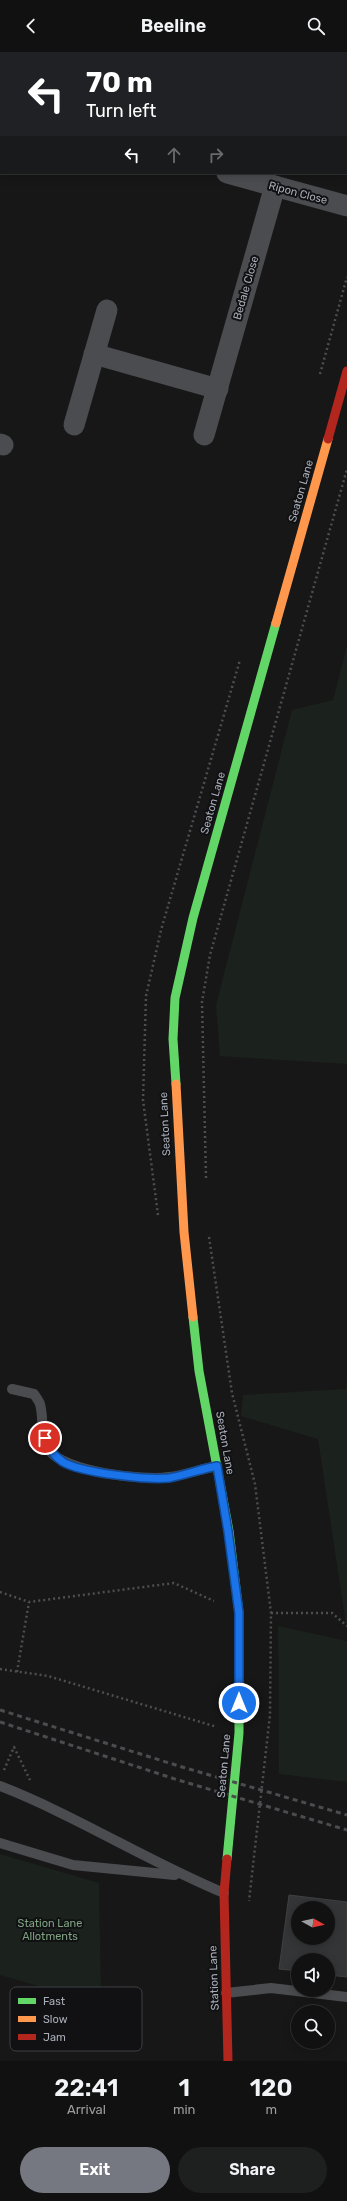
<!DOCTYPE html>
<style>
body{margin:0;font-family:Rubik,sans-serif;background:#1e1f1f;color:#f1f3f6;height:100vh;display:flex;flex-direction:column;font-size:15px;white-space:nowrap}
*{box-sizing:border-box;margin:0}
p{font-size:13px;color:#9c9d9f}
.icon{flex:none;width:22px;height:22px;fill:none;stroke:currentColor;stroke-width:2;stroke-linecap:round;stroke-linejoin:round}
.map{position:relative;height:2009px;overflow:hidden}
.details{display:flex;flex-direction:column;background:#111;flex:1}
.details>*{flex:none}
.top-card{position:absolute;left:0px;top:0px;width:347px;height:122px;box-shadow:0 2px 10px #0003,0 0 0 1px #303131;background:#202124;color:#fff;overflow:hidden}
.needle{width:26px;rotate:98deg}
.buttons{position:absolute;left:291px;top:1849px;display:grid;gap:8px}
.buttons a{display:grid;place-items:center;width:44px;height:44px;border-radius:50%;background:#111;box-shadow:0 2px 10px #0003,0 0 0 1px #303131;font-size:20px}
.pin{position:absolute;display:grid;place-items:center;width:34px;height:34px;color:#fff;margin:-17px;border:2px solid #fff;border-radius:50%;box-shadow:0 1px 4px #0007}
.me{position:absolute;width:44px;margin:-22px;rotate:0deg;stroke-linejoin:round;filter:drop-shadow(0 0 3px #0008)}
.turn{display:flex;align-items:center;gap:14px;height:84px;padding:0 20px;font-size:18px}
.turn .icon{width:52px;height:52px;stroke-width:2.5}
.turn b{display:block;font-size:28px;line-height:34px}
.lanes{display:flex;align-items:center;height:38px;padding:0 20px;background:#0003;justify-content:center;gap:20px;direction:ltr}
.lanes .off{opacity:.35}
.eta{display:flex;justify-content:space-evenly;align-items:center;height:68px;text-align:center}
.eta b{font-size:24px;font-weight:600;line-height:28px}
.cta{display:flex;gap:8px;margin-top:auto;padding:8px 20px}
.cta a{flex:1;height:46px;border-radius:24px;background:#757880;color:#fff;font-size:16px;font-weight:600;line-height:46px;text-align:center}
.cta a+a{background:#1e1f1f;color:#f1f3f6}
header{display:flex;justify-content:space-between;align-items:center;height:52px;padding:0 20px;background:#111;font-size:18px;font-weight:600}
.map>svg:first-child{display:block}
.green{fill:#1b211c}
.building{fill:#343537;stroke:#3f4043;fill-rule:evenodd}
.lines{fill:none;stroke-linecap:round;stroke-linejoin:round}
.path{stroke:#4d4e52;stroke-width:2.5;stroke-dasharray:2 3;stroke-linecap:butt}
.lane{stroke:#4b4c50;stroke-width:10}
.street{stroke:#4b4c50;stroke-width:21}
.fast{stroke:#63d668;stroke-width:9}
.slow{stroke:#ff974d;stroke-width:9}
.jam{stroke:#b3261e;stroke-width:9}
.rail{stroke:#4b4c4f;stroke-width:3;stroke-dasharray:5 4;stroke-linecap:butt}
.route-casing{stroke:#114b97;stroke-width:10}
.route{stroke:#1a73e8;stroke-width:7}
.labels{text-anchor:middle;dominant-baseline:central;stroke-width:4;stroke-linejoin:round;paint-order:stroke}
.street-label{font-size:11px;fill:#a8adb8;stroke:#111113}
.park-label{font-size:11px;fill:#7fa381;stroke:#111113}
.key{fill:#111113;stroke:#3e4045;stroke-width:1}
.key-label{font-size:11px;fill:#a8adb8}
</style>
<header><svg class="icon" aria-label="back" viewBox="0 0 24 24"><path d="M15 5l-7 7 7 7"/></svg>Beeline<svg class="icon" aria-label="search" viewBox="0 0 24 24"><circle cx="10" cy="10" r="6"/><path d="M15 15l6 6"/></svg></header>
<div class="map">
<svg width="347" height="2009" viewBox="0 0 347 2009">
<rect width="100%" height="100%" fill="#171717"/>
<g class="green">
<path d="M347,594V1012L220,1004L216,953L292,658L333,648Z"/>
<path d="M347,1322V1579L318,1387L241,1364L243,1343L346,1337Z"/>
<path d="M278,1574L347,1589V1730L279,1722Z"/>
<path d="M0,1802L99,1831L101,1952L0,1923Z"/>
</g>
<path class="building" d="M289,1843L347,1850V1925L328,1923V1908H298V1919L279,1917ZM298,1856H328V1886H298Z"/>
<g class="lines">
<g class="path">
<path d="M320,322L347,225"/>
<path d="M206,1126L202,950L210,903L347,417"/>
<path d="M158,1163L143,1048L146,944L161,878L240,608"/>
<path d="M209,1185L232,1341L255,1432L271,1561L270,1663L249,1849"/>
<path d="M0,1540L29,1550L174,1531L214,1549"/>
<path d="M271,1561H332L347,1574"/>
<path d="M0,1617L48,1624L217,1675"/>
<path d="M17,1620L29,1550"/>
<path d="M4,1718L14,1695L30,1728"/>
</g>
<g class="lane">
<path d="M12,1337L34,1342C36,1345 39,1349 40,1352C44,1366 40,1384 48,1397C63,1420 144,1429 169,1425C185,1423 201,1417 217,1414"/>
<path d="M0,1734C77,1764 147,1809 224,1841"/>
<path d="M0,1791L73,1813L175,1823"/>
<path d="M226,1941L271,1936L347,1945"/>
</g>
<g class="street">
<path d="M163,1V0"/>
<path d="M227,121L347,154"/>
<path d="M94,302L218,337"/>
<path d="M74,373L107,258"/>
<path d="M204,383L275,134"/>
<path d="M0,392L3,393"/>
</g>
<g class="fast">
<path d="M176,1032L173,987L175,946L193,866L276,571"/>
<path d="M193,1265L199,1319L229,1479L239,1561V1681L227,1807"/>
</g>
<g class="slow">
<path d="M276,571L328,387"/>
<path d="M176,1032L184,1180L193,1265"/>
</g>
<g class="jam">
<path d="M328,387L347,319"/>
<path d="M227,1807L224,1841L228,2009"/>
</g>
<g class="rail">
<path d="M0,1658L182,1715L347,1763"/>
<path d="M0,1670L178,1728L347,1778"/>
</g>
</g>
<g class="lines">
<g class="route-casing">
<path id="route" d="M45,1386C48,1397 54,1404 63,1410C82,1421 147,1428 169,1426C185,1423 201,1417 217,1414L228,1479L239,1561V1651"/>
</g>
<use href="#route" class="route"/>
</g>
<g class="labels">
<g class="street-label">
<text transform="translate(298 141) rotate(15)">Ripon Close</text>
<text transform="translate(246 236) rotate(-74)">Bedale Close</text>
<text transform="translate(301 439) rotate(-74)">Seaton Lane</text>
<text transform="translate(213 751) rotate(-74)">Seaton Lane</text>
<text transform="translate(165 1072) rotate(-93)">Seaton Lane</text>
<text transform="translate(225 1391) rotate(80)">Seaton Lane</text>
<text transform="translate(224 1714) rotate(-85)">Seaton Lane</text>
<text transform="translate(214 1926) rotate(-92)">Station Lane</text>
</g>
<g class="park-label">
<text x="50" y="1871">Station Lane<tspan x="50" dy="13">Allotments</tspan></text>
</g>
</g>
<rect x="10" y="1935" width="132" height="64" rx="6" class="key"/>
<rect x="18" y="1946" width="18" height="6" fill="#63d668"/>
<rect x="18" y="1964" width="18" height="6" fill="#ff974d"/>
<rect x="18" y="1982" width="18" height="6" fill="#b3261e"/>
<g class="key-label">
<text x="43" y="1953">Fast</text>
<text x="43" y="1971">Slow</text>
<text x="43" y="1989">Jam</text>
</g>
</svg>
<div class="buttons">
<a><svg class="needle" viewBox="-14 -14 28 28"><path d="M0-13l5 13h-10z" fill="#e53935"/><path d="M0 13l5-13h-10z" fill="#9c9d9f"/></svg></a>
<a><svg class="icon" aria-label="sound" viewBox="0 0 24 24"><path d="M4 9h4l5-4v14l-5-4H4zM17 9q2 3 0 6"/></svg></a>
<a><svg class="icon" aria-label="search" viewBox="0 0 24 24"><circle cx="10" cy="10" r="6"/><path d="M15 15l6 6"/></svg></a>
</div>
<div class="pin" style="left:45px;top:1386px;background:#d93025"><svg class="icon" aria-label="arrive" viewBox="0 0 24 24"><path d="M6 21V4h12l-3 4 3 4H6"/></svg></div>
<svg class="me" style="left:239px;top:1651px" viewBox="-20 -20 40 40"><circle r="17" fill="#1a73e8" stroke="#fff" stroke-width="3"/><path d="M0-11L8 9 0 5-8 9z" fill="#fff"/></svg>
<div class="top-card">
<div class="turn"><svg class="icon" aria-label="left" viewBox="0 0 24 24"><path d="M17 20v-9H6M10 6l-5 5 5 5"/></svg><div><b>70 m</b>Turn left</div></div>
<div class="lanes"><svg class="icon" aria-label="left" viewBox="0 0 24 24"><path d="M17 20v-9H6M10 6l-5 5 5 5"/></svg><svg class="icon off" aria-label="ahead" viewBox="0 0 24 24"><path d="M12 20V5M6 11l6-6 6 6"/></svg><svg class="icon off" aria-label="right" viewBox="0 0 24 24"><path d="M7 20v-9h11M14 6l5 5-5 5"/></svg></div>
</div>
</div>
<section class="details">
<div class="eta">
<div><b>22:41</b><p>Arrival</p></div>
<div><b>1</b><p>min</p></div>
<div><b>120</b><p>m</p></div>
</div>
<div class="cta"><a>Exit</a><a>Share</a></div>
</section>
